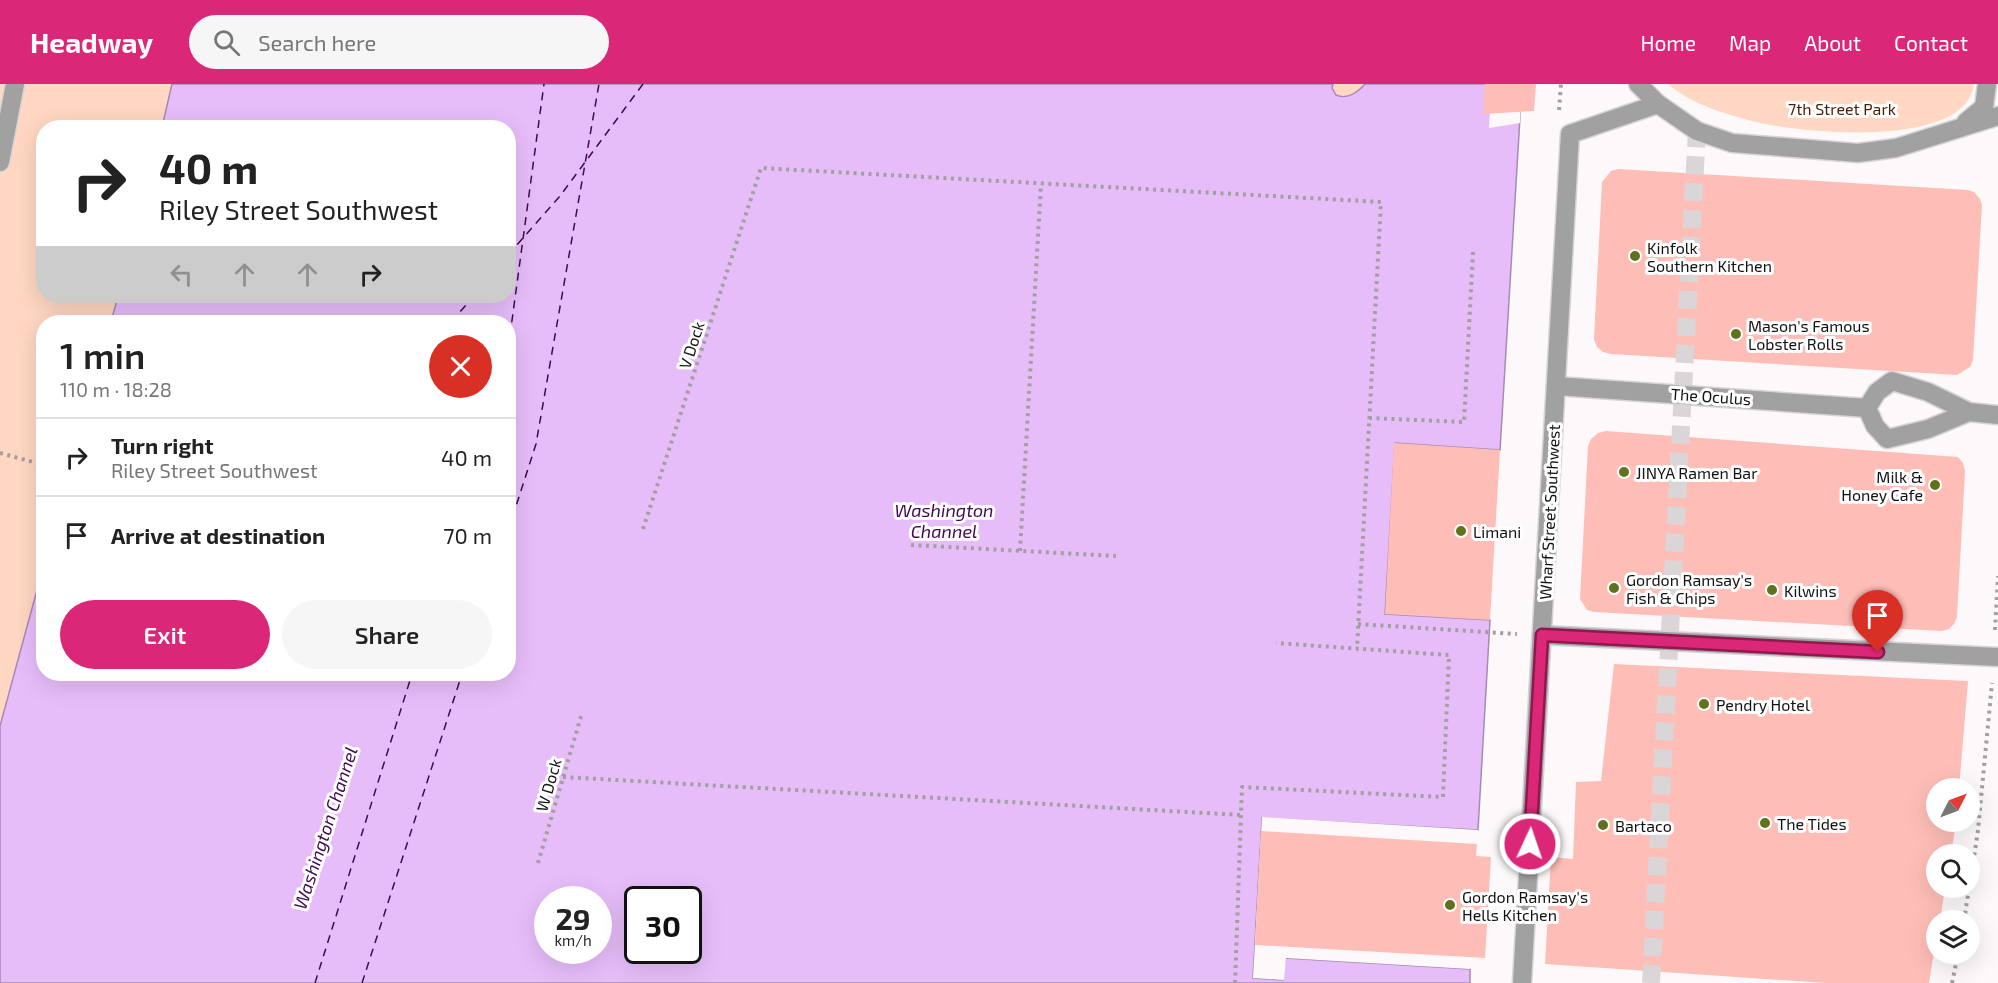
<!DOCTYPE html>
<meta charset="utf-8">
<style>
body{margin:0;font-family:"Exo 2",sans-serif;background:#f6f6f6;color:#222;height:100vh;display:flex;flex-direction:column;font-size:22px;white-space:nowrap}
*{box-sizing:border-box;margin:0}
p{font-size:20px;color:#767676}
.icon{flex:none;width:33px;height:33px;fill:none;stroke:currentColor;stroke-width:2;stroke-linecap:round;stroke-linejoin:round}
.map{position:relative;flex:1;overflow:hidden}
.drawer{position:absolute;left:36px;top:231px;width:480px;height:366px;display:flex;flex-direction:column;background:#fff;border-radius:24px;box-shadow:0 6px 24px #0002}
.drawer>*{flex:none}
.hud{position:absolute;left:36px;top:36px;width:480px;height:183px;border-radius:24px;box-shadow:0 6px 24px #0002;background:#fff;color:#222;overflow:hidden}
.needle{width:39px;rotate:48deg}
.tools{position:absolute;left:1926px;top:694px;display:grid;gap:12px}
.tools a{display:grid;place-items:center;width:54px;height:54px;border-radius:50%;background:#fff;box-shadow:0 6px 24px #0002;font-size:30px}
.speed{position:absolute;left:534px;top:802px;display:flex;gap:12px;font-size:30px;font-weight:700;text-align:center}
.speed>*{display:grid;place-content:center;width:78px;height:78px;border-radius:50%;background:#fff;box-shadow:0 6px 24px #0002;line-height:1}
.speed small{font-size:15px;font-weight:400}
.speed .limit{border:3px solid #111;border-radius:9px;background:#fff;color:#111}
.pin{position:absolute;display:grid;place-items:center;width:51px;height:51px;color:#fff;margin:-62px -26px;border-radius:50% 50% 50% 0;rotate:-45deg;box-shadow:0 0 6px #0007}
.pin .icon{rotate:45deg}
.me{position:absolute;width:66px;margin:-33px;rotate:3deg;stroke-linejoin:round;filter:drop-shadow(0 0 4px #0008)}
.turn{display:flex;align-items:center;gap:21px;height:126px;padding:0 24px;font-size:27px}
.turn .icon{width:78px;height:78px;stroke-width:2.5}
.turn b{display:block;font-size:42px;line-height:51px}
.lanes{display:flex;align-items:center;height:57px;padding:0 24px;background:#0003;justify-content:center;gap:30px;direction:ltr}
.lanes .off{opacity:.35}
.round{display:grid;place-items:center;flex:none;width:63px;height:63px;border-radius:32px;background:#f6f6f6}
.overview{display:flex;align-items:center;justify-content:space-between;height:102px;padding:0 24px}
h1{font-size:36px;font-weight:600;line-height:45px}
.button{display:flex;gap:12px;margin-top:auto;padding:12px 24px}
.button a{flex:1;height:69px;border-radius:36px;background:#db2777;color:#fff;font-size:24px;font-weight:600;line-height:69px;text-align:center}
.button a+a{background:#f6f6f6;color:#222}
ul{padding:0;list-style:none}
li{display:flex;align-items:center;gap:18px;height:78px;padding:0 24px;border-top:2px solid #e0e0e0}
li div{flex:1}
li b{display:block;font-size:22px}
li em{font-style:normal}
header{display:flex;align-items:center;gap:36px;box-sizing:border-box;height:84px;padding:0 30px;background:#db2777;color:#fff}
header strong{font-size:28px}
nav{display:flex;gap:33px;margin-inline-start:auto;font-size:21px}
.search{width:420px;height:54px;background:#f6f6f6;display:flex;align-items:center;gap:15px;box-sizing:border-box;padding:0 21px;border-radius:33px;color:#767676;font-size:22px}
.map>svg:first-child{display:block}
.green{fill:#ffd7c2}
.water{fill:#e7bdf9;stroke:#a78ab4;stroke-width:1.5;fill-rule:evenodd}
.pier{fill:#fdf9fa}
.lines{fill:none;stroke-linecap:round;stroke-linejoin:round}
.ferry{stroke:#3f0a51;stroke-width:1.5;stroke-dasharray:8 6;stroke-linecap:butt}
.building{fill:#febeb7}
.minor-tunnel{stroke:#dad6d7;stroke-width:18;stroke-dasharray:18 9;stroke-linecap:butt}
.minor-casing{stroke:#d8d4d5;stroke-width:21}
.path{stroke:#a29fa0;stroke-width:4;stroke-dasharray:3 4.5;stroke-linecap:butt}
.minor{stroke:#a2a1a2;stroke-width:18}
.route-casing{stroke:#8e194d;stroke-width:15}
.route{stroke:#db2777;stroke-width:10}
.poi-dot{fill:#61711e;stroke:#fff;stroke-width:2}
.labels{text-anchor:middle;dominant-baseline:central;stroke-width:6;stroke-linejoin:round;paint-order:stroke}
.park-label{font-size:16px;fill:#481f03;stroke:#fff}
.poi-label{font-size:16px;fill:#131212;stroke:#fff;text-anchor:start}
.street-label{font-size:16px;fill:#131212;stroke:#fff}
.water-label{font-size:18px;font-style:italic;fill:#3f0a51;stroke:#fff}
</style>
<header>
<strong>Headway</strong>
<div class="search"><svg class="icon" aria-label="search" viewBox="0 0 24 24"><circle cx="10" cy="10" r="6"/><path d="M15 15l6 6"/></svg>Search here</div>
<nav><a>Home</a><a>Map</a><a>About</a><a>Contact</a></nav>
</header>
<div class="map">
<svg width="1998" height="899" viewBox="0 0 1998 899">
<rect width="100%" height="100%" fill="#fdf9fa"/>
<g class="green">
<path d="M0,0H172L162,43L44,44V212H118L111,238H44L43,484L0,642Z"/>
<path d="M1333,0H1365C1358,8 1347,16 1336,11L1332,4Z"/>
<path d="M1668,0H1974C1966,66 1801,49 1756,38C1726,30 1692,21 1668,0Z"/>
</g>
<path class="water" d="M172,0H1333L1332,4L1336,11C1347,16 1358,8 1365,0H1522L1500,366L1395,359L1385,530L1490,536L1478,746L1262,734L1253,894L1283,896L1285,874L1470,885V899H0V642L43,484L44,590H508V238H111L118,212H508V44L162,43ZM548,816H598V867H548ZM638,816H688V867H638Z"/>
<g class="pier">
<path d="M1491,0H1522L1520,39L1489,44Z"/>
<path d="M1262,733L1478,746V749L1265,736L1256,891L1281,893L1282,873L1285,871L1470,882V885L1286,874L1284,896L1253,894Z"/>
</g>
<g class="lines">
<g class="ferry">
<path d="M508,171L560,112L643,0"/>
<path d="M451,238L474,212"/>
<path d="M508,266L544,0"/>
<path d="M508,447L536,360L599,0"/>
<path d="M315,899L412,590"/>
<path d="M362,899L462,590"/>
</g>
</g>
<g class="building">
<path d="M1485,0H1536L1534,27L1483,30Z"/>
<path d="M1618,85L1968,106L1974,108L1980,115L1982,121L1973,276L1970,283L1957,291L1611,270L1603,268L1597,263L1594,255L1602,98L1611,87Z"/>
<path d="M1606,347L1958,373L1963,379L1965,387L1957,533L1954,540L1949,545L1942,547L1594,528L1587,526L1580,515L1588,362L1591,355L1598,349Z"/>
<path d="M1394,359L1500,366L1490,536L1385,530Z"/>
<path d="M1614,580L1968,597L1959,705H1936V738H1956L1951,771H1936V804H1945L1940,837H1936V856L1929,899H1826L1545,880L1551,773L1573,775L1576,698L1601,697Z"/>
<path d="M1261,747L1477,760L1476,772L1491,773L1485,874L1255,861Z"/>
</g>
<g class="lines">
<path class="minor-tunnel" d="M1651,899L1697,47"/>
<g class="minor-casing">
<g id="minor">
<path d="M1638,0L1658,20L1697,47L1732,59L1858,69L1896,64L1998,32"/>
<path d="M1966,38L1984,23L1987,0"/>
<path d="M0,78L15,0"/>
<path d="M1556,302L1867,324"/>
<path d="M1969,328L1928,345L1887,355L1875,342L1867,324L1877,308L1892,297L1928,308L1969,328L1998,331"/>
<path d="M1542,551L1998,573"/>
<path d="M1522,899L1570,50L1658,20"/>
</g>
</g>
<g class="path">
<path d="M1559,26L1561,0"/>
<path d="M1369,334L1464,338L1473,168"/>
<path d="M0,369L44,381"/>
<path d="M643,445L761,84L1381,118L1357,564"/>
<path d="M911,461L1116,472"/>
<path d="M1020,467L1041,100"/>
<path d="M1358,540L1517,550"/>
<path d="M1995,546L1998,492"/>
<path d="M563,693L1241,731"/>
<path d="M538,779L582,629"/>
<path d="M1970,801L1978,746L1992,599"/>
<path d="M1964,837L1969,804"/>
<path d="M1235,899L1242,703L1443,713L1449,571L1276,559"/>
<path d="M1952,899L1958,870"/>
</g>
<use href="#minor" class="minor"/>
</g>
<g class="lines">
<g class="route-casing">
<path id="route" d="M1530,760L1542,551L1878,568"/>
</g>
<use href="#route" class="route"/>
</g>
<g class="poi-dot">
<circle cx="1635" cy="172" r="6"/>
<circle cx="1736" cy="250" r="6"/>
<circle cx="1624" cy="388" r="6"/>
<circle cx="1935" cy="401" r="6"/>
<circle cx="1461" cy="447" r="6"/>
<circle cx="1614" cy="504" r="6"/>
<circle cx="1772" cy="506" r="6"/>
<circle cx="1704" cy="620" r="6"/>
<circle cx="1765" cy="739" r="6"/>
<circle cx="1603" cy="741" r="6"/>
<circle cx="1450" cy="821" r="6"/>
</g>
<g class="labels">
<g class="park-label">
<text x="1842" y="24">7th Street Park</text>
</g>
<g class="poi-label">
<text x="1647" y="163">Kinfolk<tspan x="1647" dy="18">Southern Kitchen</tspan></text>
<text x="1748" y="241">Mason's Famous<tspan x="1748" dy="18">Lobster Rolls</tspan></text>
<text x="1636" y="388">JINYA Ramen Bar</text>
<text x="1923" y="392" text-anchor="end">Milk &amp;<tspan x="1923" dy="18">Honey Cafe</tspan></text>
<text x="1473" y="447">Limani</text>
<text x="1626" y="495">Gordon Ramsay's<tspan x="1626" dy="18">Fish &amp; Chips</tspan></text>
<text x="1784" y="506">Kilwins</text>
<text x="1716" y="620">Pendry Hotel</text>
<text x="1777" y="739">The Tides</text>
<text x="1615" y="741">Bartaco</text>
<text x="1462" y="812">Gordon Ramsay's<tspan x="1462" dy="18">Hells Kitchen</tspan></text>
</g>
<g class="street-label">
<text transform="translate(691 261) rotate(-72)">V Dock</text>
<text transform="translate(1711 312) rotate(4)">The Oculus</text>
<text transform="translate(1549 428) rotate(-87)">Wharf Street Southwest</text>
<text transform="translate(548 701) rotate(-74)">W Dock</text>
</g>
<g class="water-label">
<text x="944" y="426">Washington<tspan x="944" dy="21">Channel</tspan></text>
<text transform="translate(325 744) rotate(-72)">Washington Channel</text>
</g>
</g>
</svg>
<div class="tools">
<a><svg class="needle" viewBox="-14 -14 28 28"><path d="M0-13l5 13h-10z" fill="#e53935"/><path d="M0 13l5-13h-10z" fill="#767676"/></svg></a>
<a><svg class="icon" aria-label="search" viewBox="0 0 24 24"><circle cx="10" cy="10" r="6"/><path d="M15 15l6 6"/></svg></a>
<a><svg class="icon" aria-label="layers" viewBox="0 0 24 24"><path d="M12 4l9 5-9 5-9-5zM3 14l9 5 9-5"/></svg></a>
</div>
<div class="speed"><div>29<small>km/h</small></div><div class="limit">30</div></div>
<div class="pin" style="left:1878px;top:568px;background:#d93025"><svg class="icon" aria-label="arrive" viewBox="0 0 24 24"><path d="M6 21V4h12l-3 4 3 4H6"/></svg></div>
<svg class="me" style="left:1530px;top:760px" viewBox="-20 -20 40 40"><circle r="17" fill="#db2777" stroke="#fff" stroke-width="3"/><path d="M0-11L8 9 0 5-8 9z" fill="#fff"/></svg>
<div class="hud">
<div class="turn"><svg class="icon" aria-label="right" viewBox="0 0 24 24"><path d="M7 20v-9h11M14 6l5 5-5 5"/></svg><div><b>40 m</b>Riley Street Southwest</div></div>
<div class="lanes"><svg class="icon off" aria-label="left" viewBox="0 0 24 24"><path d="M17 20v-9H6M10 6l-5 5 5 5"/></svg><svg class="icon off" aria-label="ahead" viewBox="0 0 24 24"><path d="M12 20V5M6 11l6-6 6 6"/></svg><svg class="icon off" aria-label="ahead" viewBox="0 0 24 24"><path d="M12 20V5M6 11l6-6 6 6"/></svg><svg class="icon" aria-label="right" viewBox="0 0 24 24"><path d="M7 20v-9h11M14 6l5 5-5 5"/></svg></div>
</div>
<section class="drawer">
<div class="overview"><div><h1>1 min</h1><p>110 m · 18:28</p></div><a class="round" style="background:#d93025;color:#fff"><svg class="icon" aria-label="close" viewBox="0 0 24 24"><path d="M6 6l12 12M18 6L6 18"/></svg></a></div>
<ul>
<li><svg class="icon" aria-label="right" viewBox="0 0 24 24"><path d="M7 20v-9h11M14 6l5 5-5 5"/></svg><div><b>Turn right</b><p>Riley Street Southwest</p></div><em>40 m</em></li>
<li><svg class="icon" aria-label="arrive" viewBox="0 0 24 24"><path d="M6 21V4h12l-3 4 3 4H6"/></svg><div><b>Arrive at destination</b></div><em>70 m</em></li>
</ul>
<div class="button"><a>Exit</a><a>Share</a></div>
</section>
</div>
